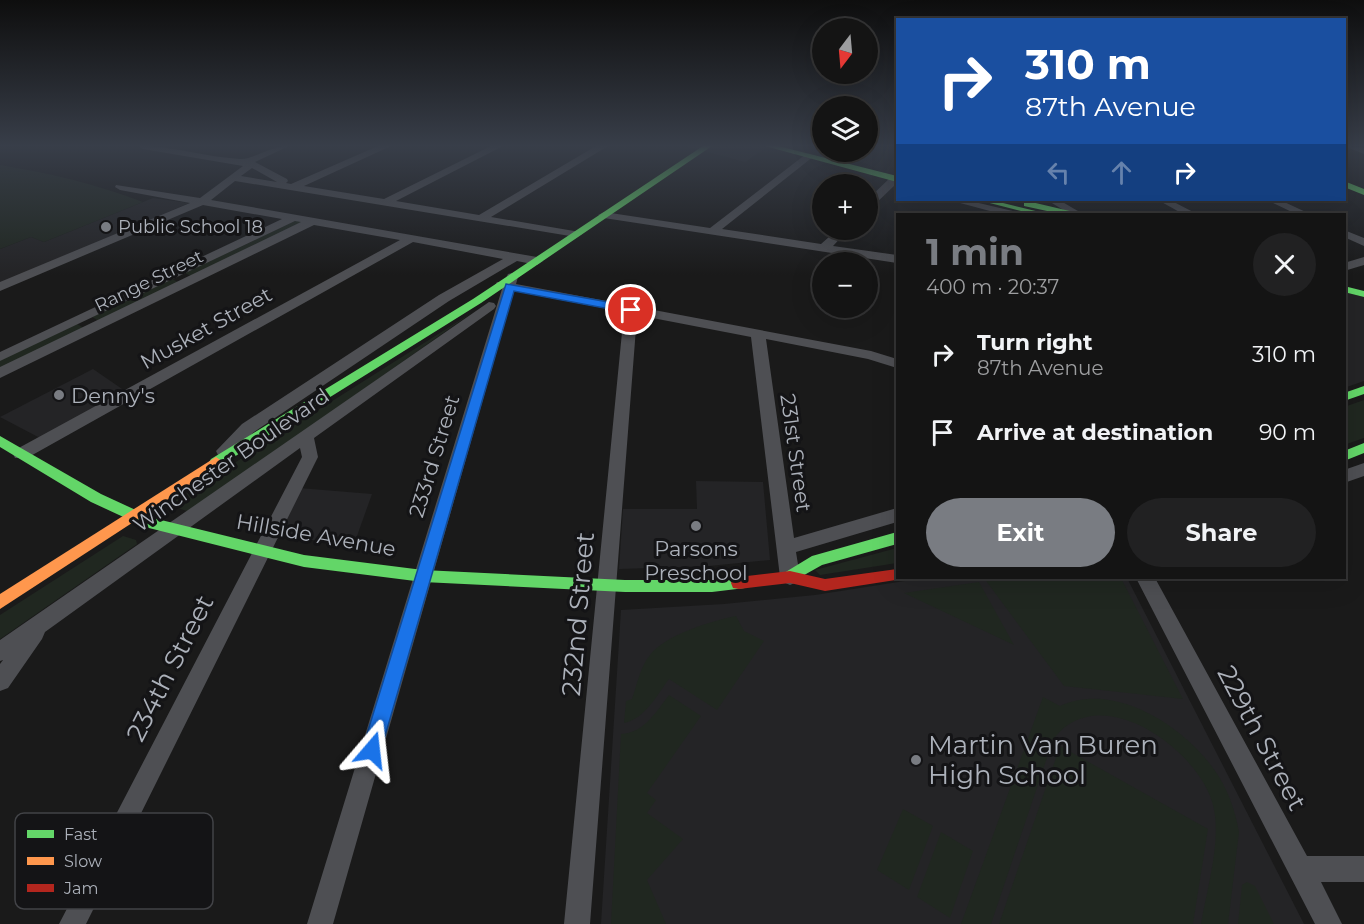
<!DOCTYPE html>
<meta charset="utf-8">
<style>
body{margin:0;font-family:Montserrat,sans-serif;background:#212122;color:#f1f3f6;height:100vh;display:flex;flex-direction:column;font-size:22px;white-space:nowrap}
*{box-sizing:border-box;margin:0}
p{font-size:20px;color:#9d9ea0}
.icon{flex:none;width:33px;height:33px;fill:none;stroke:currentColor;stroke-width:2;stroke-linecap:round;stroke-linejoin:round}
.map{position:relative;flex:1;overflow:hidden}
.sheet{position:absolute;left:896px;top:213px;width:450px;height:366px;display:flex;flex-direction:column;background:#141414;border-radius:0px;box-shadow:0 6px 24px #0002,0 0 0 2px #333334}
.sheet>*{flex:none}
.banner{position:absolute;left:896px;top:18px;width:450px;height:183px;border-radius:0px;box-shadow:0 6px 24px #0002,0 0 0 2px #333334;background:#1a4fa0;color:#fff;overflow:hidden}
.needle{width:39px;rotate:196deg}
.controls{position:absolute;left:812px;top:18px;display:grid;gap:12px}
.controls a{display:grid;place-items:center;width:66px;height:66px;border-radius:50%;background:#141414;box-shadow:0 6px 24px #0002,0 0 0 2px #333334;font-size:30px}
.pin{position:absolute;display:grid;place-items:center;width:51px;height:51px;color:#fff;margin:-26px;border:3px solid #fff;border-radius:50%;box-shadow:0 2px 6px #0007}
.me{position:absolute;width:66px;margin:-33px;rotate:17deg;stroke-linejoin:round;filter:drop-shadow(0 0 4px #0008)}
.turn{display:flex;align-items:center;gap:21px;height:126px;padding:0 30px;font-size:27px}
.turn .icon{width:78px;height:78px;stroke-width:2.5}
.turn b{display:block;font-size:42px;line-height:51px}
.lanes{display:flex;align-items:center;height:57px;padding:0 30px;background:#0003;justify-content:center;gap:30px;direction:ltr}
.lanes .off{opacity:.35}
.round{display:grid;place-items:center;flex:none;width:63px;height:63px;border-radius:32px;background:#212122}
.overview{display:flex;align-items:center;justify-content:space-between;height:102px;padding:0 30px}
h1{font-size:36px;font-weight:700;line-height:45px;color:#797c82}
.primary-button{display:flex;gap:12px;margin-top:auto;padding:12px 30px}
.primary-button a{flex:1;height:69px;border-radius:36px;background:#797c82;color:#fff;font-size:24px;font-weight:700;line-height:69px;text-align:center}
.primary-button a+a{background:#212122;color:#f1f3f6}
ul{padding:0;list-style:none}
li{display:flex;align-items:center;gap:18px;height:78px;padding:0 30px}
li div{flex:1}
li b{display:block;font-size:22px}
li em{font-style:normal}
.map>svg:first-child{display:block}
.built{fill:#242426}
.green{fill:#202720}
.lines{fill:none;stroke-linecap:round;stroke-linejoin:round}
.street{fill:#4e4f53;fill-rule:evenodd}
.fast{fill:#63d668;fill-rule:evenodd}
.slow{fill:#ff974d;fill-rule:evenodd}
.jam{fill:#b3261e;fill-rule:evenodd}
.route{fill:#1a73e8;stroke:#114b97;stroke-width:1.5}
.poi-dot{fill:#797c82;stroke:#141416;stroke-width:2}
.labels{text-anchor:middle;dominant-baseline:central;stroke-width:6;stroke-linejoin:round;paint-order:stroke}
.far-poi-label{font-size:18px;fill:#acb1ba;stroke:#141416;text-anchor:start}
.far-street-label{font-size:18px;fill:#acb1ba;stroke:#141416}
.street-label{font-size:21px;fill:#acb1ba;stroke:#141416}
.poi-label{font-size:21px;fill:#acb1ba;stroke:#141416;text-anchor:start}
.near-street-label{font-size:26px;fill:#acb1ba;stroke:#141416}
.near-poi-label{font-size:26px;fill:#acb1ba;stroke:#141416;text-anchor:start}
.key{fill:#141416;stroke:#424347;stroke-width:1.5}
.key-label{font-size:16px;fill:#acb1ba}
</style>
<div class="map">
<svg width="1364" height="924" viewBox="0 0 1364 924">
<rect width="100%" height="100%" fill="#1a1a1a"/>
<g class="built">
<path d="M686,146H765L767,147L745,162Z"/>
<path d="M153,198L189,203L0,284V249L31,237L44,242Z"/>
<path d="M1344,292L1364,297V381L1344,388Z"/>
<path d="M93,369L125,391L40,438L0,417Z"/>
<path d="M696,481L763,482L770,560L709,566L619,569L623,509H697Z"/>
<path d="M299,488L372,494L353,547L277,534Z"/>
<path d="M924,578H1127L1304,924H601L621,610L724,604L815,595Z"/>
</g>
<g class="green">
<path d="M0,165C51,173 95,184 143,202L44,242L31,237L0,249Z"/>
<path d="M297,220L305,222L191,276L185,273Z"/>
<path d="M172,279L178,282L99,321L92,317Z"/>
<path d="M473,312L190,512L168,505Z"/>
<path d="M77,324L84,328L0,369V360Z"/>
<path d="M1364,400V438L1344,445V407Z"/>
<path d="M123,536L136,540L137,544L0,639V615Z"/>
<path d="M897,548V563L820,575L815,570Z"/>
<path d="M984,578H1121L1183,699L1064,686Z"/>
<path d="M979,582L1014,645L904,593Z"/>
<path d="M736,616L744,631L764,641L717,710L669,679C657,695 645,719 624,723L626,701L632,699C637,685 640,667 650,655C665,635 711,621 736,616Z"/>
<path d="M669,695L701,716L647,793L656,800L647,813L683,839L647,880L666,924H611L621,734C644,733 656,712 669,695Z"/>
<path d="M1043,697L1060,706C1114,681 1182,725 1213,768C1227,787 1235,809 1239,832L1228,924H1201C1207,888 1222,840 1213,805C1199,749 1098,677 1053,740L991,924H961Z"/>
<path d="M1060,746L1208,829L1193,924H999Z"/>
<path d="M903,809L933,826L909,890L877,870Z"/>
<path d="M941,832L973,851L950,918L917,897Z"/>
<path d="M1247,882L1255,886L1274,924H1238L1242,885Z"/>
</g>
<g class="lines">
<g class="street">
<path d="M138,146C173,146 206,157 240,159C252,160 270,146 289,146L255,162L287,179L288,181L286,183L291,184L378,146H391L304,186L384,199L491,146H503L396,201L479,215L596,146H608L491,217L580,232L582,234L576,237L235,181L211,200L537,257L543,261L537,265L517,261L449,301L254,432C244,441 232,459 218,455L216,451L242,424L439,295L503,259L413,242L27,458H15L13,454L15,450L400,240L314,225L0,378V367L301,222L295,221L0,361V352L282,219L203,205L0,291V282L190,203L120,190L115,187L116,185L200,198L243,166L143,149ZM252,168L277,182L241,176Z"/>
<path d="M1347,146L1364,148V154L1349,148Z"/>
<path d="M839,152H849L841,159H835L833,157Z"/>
<path d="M806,154L814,156L722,229L821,244L837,230H848L833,246L897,255V263L604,218L598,215L604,212L710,228Z"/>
<path d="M897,175V183L871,208L867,209V200L892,176Z"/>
<path d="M949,200H966L1017,212L1019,214H1001Z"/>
<path d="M1047,200H1059L1083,214H1070Z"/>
<path d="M1158,200H1170L1197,214H1183Z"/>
<path d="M1267,200H1280L1310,214H1296Z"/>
<path d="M1344,230L1364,238V246L1344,237Z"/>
<path d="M1364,257V265L1344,271V263Z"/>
<path d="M512,273L518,277L516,284L871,351L897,359V368L868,359L766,339L794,538L897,508V522L796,552L800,577L797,582L790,585L783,582L780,577L751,337L637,315L590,924H564L624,312L514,291L333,924H307L502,289L495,285L497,282H504L508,274Z"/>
<path d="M489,302L494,303L496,306L494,309L314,438L318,457L86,924H59L302,457L300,448L45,632L42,639L8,688L0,691V664L3,660L0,661V640Z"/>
<path d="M1364,463V476L1344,483V470Z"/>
<path d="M1136,578H1155L1307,856H1364V882H1321L1342,924H1315Z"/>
</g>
<g class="fast">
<path d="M703,146H712L481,303L221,465H211L209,462L211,459L473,299Z"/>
<path d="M765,146H778L897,176V182Z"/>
<path d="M1344,181L1364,189V195L1344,187Z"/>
<path d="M978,200H991L1048,214H1033Z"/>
<path d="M1027,201L1074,212L1076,214H1061L1024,206V202Z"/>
<path d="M1344,286L1364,291V297L1344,292Z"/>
<path d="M1364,386V394L1344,401V393Z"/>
<path d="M0,436L101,494L153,518L304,555L423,570L625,580H712L739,577L745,578L747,583L745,588L712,592H625L423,582L304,567L145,527L91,502L0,447Z"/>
<path d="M1364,443V453L1344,461V451Z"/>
<path d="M897,532V544L822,565L790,583L784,581L782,577L784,573L812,556Z"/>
</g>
<path class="slow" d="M216,457L223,462L221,465L0,609V594Z"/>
<path class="jam" d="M897,569V578H903L902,579L825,591L790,583L739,589L733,588L731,583L733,578L739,577L790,571L825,579Z"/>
</g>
<linearGradient id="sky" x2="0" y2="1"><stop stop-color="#0e0e0e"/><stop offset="0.53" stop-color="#383e49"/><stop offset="1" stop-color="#383e49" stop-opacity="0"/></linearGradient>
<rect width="1364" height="275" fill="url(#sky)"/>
<path class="route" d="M506,284L631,306L636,310L631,313L514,291L381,750L378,757L372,759L365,757L362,750Z"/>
<g class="poi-dot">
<circle cx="106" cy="227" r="6"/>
<circle cx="59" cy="395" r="6"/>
<circle cx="696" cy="526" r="6"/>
<circle cx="916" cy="760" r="6"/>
</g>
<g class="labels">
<g class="far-poi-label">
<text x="118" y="227">Public School 18</text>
</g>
<g class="far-street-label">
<text transform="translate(149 281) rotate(-26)">Range Street</text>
</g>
<g class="street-label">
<text transform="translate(206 328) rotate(-29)">Musket Street</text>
<text transform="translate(796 453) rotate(82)">231st Street</text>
<text transform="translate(434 456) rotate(-73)">233rd Street</text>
<text transform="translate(231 460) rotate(-35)">Winchester Boulevard</text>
<text transform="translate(316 535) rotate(10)">Hillside Avenue</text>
</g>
<g class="poi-label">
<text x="71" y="395">Denny's</text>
<text x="696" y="548" text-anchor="middle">Parsons<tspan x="696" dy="24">Preschool</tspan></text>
</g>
<g class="near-street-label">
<text transform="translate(578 614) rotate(-85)">232nd Street</text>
<text transform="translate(170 668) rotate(-63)">234th Street</text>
<text transform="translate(1262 738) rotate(62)">229th Street</text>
</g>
<g class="near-poi-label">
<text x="928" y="745">Martin Van Buren<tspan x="928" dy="30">High School</tspan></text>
</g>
</g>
<rect x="15" y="813" width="198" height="96" rx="9" class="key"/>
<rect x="27" y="830" width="27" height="8" fill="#63d668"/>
<rect x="27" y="857" width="27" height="8" fill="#ff974d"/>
<rect x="27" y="884" width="27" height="8" fill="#b3261e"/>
<g class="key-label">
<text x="64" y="840">Fast</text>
<text x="64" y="867">Slow</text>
<text x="64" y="894">Jam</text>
</g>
</svg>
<div class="controls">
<a><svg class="needle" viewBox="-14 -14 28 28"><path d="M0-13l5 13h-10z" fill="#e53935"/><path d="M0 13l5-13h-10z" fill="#9d9ea0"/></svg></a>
<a><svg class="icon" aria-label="layers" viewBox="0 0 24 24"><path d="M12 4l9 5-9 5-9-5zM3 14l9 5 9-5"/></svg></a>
<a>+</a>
<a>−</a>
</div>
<div class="pin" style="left:631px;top:310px;background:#d93025"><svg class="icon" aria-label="arrive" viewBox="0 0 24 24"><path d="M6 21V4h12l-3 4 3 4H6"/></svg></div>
<svg class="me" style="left:372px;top:750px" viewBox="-20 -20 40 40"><path d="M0-17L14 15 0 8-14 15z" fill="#1a73e8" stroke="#fff" stroke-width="4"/></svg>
<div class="banner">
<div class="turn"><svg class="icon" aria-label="right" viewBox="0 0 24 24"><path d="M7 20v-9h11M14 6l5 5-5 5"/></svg><div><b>310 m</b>87th Avenue</div></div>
<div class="lanes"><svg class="icon off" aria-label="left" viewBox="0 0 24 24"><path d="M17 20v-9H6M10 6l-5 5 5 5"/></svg><svg class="icon off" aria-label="ahead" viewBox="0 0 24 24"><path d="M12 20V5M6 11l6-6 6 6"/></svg><svg class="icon" aria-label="right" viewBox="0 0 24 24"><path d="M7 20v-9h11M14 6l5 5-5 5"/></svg></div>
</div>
<section class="sheet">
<div class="overview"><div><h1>1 min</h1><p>400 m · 20:37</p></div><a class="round"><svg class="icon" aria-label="close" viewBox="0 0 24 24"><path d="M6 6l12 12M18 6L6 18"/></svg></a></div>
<ul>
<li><svg class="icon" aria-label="right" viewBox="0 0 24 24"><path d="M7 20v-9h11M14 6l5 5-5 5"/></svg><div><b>Turn right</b><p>87th Avenue</p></div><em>310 m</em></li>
<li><svg class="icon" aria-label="arrive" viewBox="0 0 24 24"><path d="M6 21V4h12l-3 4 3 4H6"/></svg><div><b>Arrive at destination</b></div><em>90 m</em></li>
</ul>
<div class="primary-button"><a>Exit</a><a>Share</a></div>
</section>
</div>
